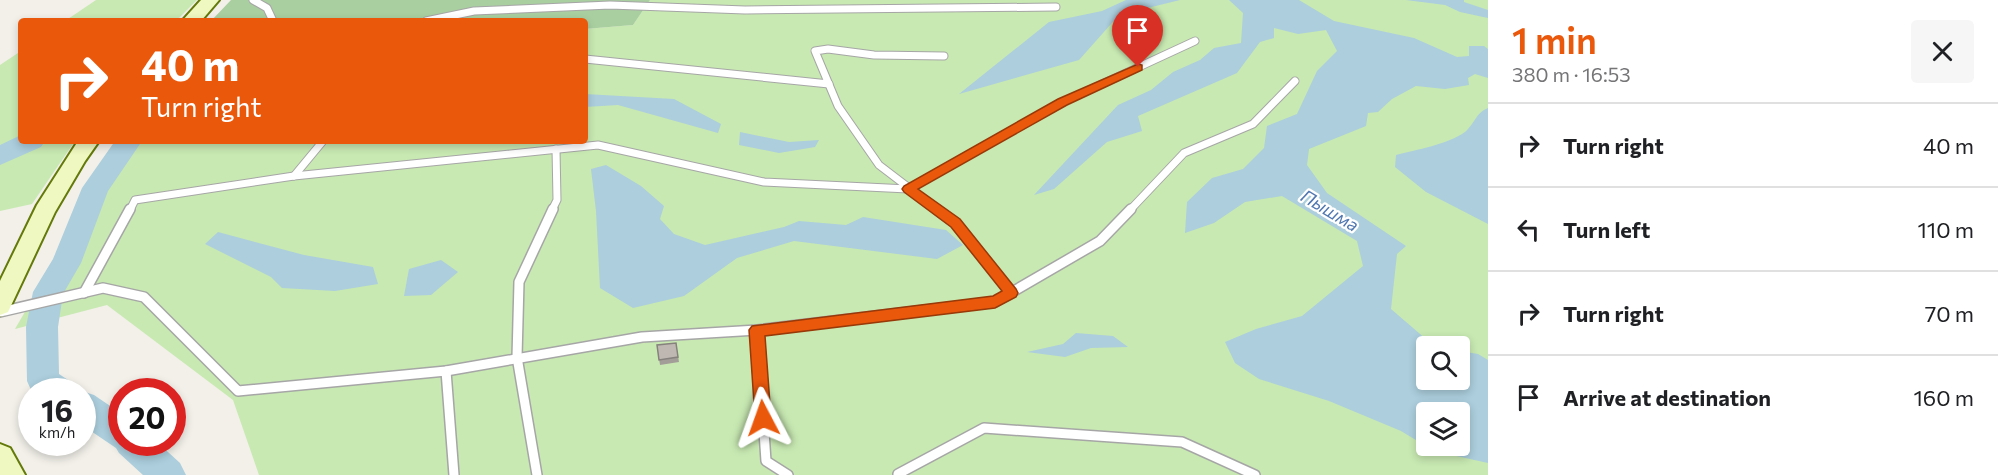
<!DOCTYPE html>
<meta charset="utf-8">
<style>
body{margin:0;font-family:Commissioner,sans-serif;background:#f6f6f6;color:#202124;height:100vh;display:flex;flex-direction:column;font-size:22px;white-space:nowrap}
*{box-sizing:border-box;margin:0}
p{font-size:20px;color:#757577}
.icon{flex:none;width:33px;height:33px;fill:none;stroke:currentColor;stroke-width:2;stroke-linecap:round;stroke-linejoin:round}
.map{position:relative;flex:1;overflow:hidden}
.panel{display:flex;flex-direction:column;background:#fff;width:510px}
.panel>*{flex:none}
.guide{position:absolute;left:18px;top:18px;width:570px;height:126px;border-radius:6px;box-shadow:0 3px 9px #0003;background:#ea580c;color:#fff;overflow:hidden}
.fabs{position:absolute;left:1416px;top:336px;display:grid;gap:12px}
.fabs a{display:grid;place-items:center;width:54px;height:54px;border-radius:6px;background:#fff;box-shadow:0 3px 9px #0003;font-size:30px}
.speed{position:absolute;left:18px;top:378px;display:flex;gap:12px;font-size:30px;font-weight:700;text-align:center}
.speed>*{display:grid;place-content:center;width:78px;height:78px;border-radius:50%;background:#fff;box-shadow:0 3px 9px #0003;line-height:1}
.speed small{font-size:15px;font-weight:400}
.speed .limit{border:9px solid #d22;background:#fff;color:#111}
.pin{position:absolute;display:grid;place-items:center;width:51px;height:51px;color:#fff;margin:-62px -26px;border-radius:50% 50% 50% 0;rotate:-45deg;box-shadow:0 0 6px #0007}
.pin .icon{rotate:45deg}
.me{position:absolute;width:66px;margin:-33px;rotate:356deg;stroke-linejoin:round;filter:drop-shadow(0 0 4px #0008)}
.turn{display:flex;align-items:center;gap:21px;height:126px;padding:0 24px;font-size:27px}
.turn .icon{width:78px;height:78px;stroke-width:2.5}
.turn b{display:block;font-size:42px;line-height:51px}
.round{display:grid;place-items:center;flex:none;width:63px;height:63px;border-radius:6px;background:#f6f6f6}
.summary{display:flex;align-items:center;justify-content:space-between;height:102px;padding:0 24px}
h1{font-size:36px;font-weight:600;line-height:45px;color:#ea580c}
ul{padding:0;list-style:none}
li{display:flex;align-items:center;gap:18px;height:84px;padding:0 24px;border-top:2px solid #e0e0e0}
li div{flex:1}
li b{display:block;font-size:22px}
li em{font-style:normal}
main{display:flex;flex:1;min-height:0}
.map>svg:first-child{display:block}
.grass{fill:#c8e9b2;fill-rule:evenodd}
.forest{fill:#a9cfa0}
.water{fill:#accedd;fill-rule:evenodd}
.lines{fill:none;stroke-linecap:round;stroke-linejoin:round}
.river{fill:#accedd;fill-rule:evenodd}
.lane-far1-casing{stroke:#a6a6a6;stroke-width:9}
.lane-casing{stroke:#a6a6a6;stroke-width:12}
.secondary-casing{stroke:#637909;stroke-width:4}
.lane-far1{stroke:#fff;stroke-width:7}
.lane{stroke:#fff;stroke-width:9}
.secondary{fill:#f0f8c1;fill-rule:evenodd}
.wall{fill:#a49e99}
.shaded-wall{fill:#86817d}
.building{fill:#bfb8b2;stroke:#86817d;stroke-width:1.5}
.route{fill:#ea580c;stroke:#983908;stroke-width:1.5}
.labels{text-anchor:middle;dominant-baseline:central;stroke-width:4.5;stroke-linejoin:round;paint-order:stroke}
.water-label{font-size:18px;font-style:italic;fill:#5077b0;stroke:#fff}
</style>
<main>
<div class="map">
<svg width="1488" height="475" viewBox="0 0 1488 475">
<rect width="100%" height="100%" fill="#f2f0e9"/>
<g class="grass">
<path d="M96,0H197L176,21H65Z"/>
<path d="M650,0H1488V475H259L233,400L107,305L15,329L124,141H585V29L633,25ZM1426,346H1460V380H1426ZM1426,412H1460V446H1426Z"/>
<path d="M21,51V141H75L32,204L0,211V65Z"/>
</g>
<path class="forest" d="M231,0H650L633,25L585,29V21H211Z"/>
<g class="water">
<path d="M1126,0H1180L1119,15L1079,60L959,94L1049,22L1102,11Z"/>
<path d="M1229,0H1299L1334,21L1414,38L1457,57L1469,56V46H1484L1488,49V78L1475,74L1468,78L1469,85L1445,89L1416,86L1392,99L1378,112L1368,113L1366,126L1309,149L1307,165L1327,193L1406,246L1397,254L1391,309L1434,346H1426V380H1460V351L1478,354L1488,360V463L1434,451L1401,431L1329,401L1259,379L1235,363L1225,342L1256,329L1302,316L1363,266L1357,241L1282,196L1245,202L1214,223L1185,233L1187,202L1212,178L1243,169L1264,148L1267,126L1297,114L1317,71L1337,51L1326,30L1298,34L1274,28V38L1260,42L1237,73L1138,116L1142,131L1107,142L1054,189L1034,195L1118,105L1151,90L1173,72L1200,60L1214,48L1241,43L1243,13ZM1426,412H1460V446H1426Z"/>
<path d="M1406,0H1464V2L1488,10V18L1460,12L1445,5Z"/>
<path d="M585,94L674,99L721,124L718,133L618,105L585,107Z"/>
<path d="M1488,108V224L1426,192L1395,167L1396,155C1416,150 1448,144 1465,132C1474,125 1476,112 1488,108Z"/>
<path d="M740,132L789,142L819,140L815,147L779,153L739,145Z"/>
<path d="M606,165L641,186L664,206L660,219L674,234L705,245L784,227L799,221L846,225L863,217L946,230L963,245L937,259L794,241L737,258L684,296L633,308L600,288L596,211L591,169Z"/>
<path d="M218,232L304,255L373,267L378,284L335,291L282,288L271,277L205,244Z"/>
<path d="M441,260L458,272L431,295L404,296L409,269Z"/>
<path d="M1076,333L1113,336L1128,347L1091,348L1065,357L1027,352L1063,344Z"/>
</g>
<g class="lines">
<g class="river">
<path d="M21,135V141H45L41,147L0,165V145Z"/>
<path d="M115,141H142L108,191L81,263L63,294L58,327L59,374L71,382L75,392H32L27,381L26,327L33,292L53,259L82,188Z"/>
<path d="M82,391L94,395L122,414V442H157L180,463L186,475H143L119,453L116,448L82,425Z"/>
</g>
<g class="lane-far1-casing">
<g id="lane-far1">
<path d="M253,0L267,8L273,21"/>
<path d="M426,21L474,11L610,5L745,10L1056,7"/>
<path d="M585,59L829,84"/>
<path d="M294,176L323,141"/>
<path d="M130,210L135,200L294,176L598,145L764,182L908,189L1063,102L1195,41"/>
<path d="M552,210L557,200L556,149"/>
<path d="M938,210L879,165L838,106L815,51L828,49L874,55L944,56"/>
<path d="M1130,210L1184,153L1253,124L1295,81"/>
</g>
</g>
<g class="lane-casing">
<g id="lane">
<path d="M936,209L955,223L1011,293"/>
<path d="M84,293L130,209"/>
<path d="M0,312L103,288L144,297L238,391L446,371L642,337L757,330L995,302L1100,241L1131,209"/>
<path d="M757,330L766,461L788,475"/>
<path d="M446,371L454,475"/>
<path d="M898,474L984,428L1182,442L1255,475"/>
<path d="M537,475L517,357L519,282L553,209"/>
</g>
</g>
<g class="secondary-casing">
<g id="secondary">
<path d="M201,0H219L201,21H182Z"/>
<path d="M78,141H99L85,161L55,212L8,312L0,315V281L37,205Z"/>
<path d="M0,444L10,448L25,475H0Z"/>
</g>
</g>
<use href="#lane-far1" class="lane-far1"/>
<use href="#lane" class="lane"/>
<use href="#secondary" class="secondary"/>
</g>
<path class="wall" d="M676,343L679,362L660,365L657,345Z"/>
<path class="shaded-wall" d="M586,54L588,65L585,77V58Z"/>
<path class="building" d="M676,343L678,357L659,360L657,345Z"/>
<path class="route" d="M1138,64L1142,65V70L1067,105L918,189L960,219L1016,289L1018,293L1016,297L995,308L765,336L771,418L769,423L763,425L758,423L755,418L749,330L752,326L993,296L1002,291L951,227L904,192L902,189L904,186L1058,99Z"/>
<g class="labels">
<g class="water-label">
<text transform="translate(1330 210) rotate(31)">Пышма</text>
</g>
</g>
</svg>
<div class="fabs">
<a><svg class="icon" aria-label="search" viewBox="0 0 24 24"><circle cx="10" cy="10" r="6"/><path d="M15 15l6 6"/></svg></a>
<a><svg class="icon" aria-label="layers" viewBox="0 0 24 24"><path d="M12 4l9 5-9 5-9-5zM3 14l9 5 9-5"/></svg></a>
</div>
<div class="speed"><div>16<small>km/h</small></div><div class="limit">20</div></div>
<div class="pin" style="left:1138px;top:67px;background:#d93025"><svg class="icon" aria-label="arrive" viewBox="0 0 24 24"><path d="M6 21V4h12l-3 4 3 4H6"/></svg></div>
<svg class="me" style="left:763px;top:418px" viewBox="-20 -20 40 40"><path d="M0-17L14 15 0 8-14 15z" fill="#ea580c" stroke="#fff" stroke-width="4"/></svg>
<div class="guide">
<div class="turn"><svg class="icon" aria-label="right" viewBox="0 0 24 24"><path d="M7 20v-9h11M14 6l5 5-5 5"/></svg><div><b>40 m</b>Turn right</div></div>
</div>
</div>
<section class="panel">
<div class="summary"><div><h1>1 min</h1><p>380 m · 16:53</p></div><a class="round"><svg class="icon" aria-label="close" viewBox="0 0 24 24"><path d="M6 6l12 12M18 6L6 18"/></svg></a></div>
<ul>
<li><svg class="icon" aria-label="right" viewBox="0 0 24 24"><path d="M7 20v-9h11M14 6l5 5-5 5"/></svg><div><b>Turn right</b></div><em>40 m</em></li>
<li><svg class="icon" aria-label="left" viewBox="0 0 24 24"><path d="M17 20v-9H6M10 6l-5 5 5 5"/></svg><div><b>Turn left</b></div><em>110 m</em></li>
<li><svg class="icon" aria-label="right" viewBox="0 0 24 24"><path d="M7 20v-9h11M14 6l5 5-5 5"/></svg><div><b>Turn right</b></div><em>70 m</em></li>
<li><svg class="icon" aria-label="arrive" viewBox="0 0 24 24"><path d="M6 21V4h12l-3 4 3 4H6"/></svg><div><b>Arrive at destination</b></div><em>160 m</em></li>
</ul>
</section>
</main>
